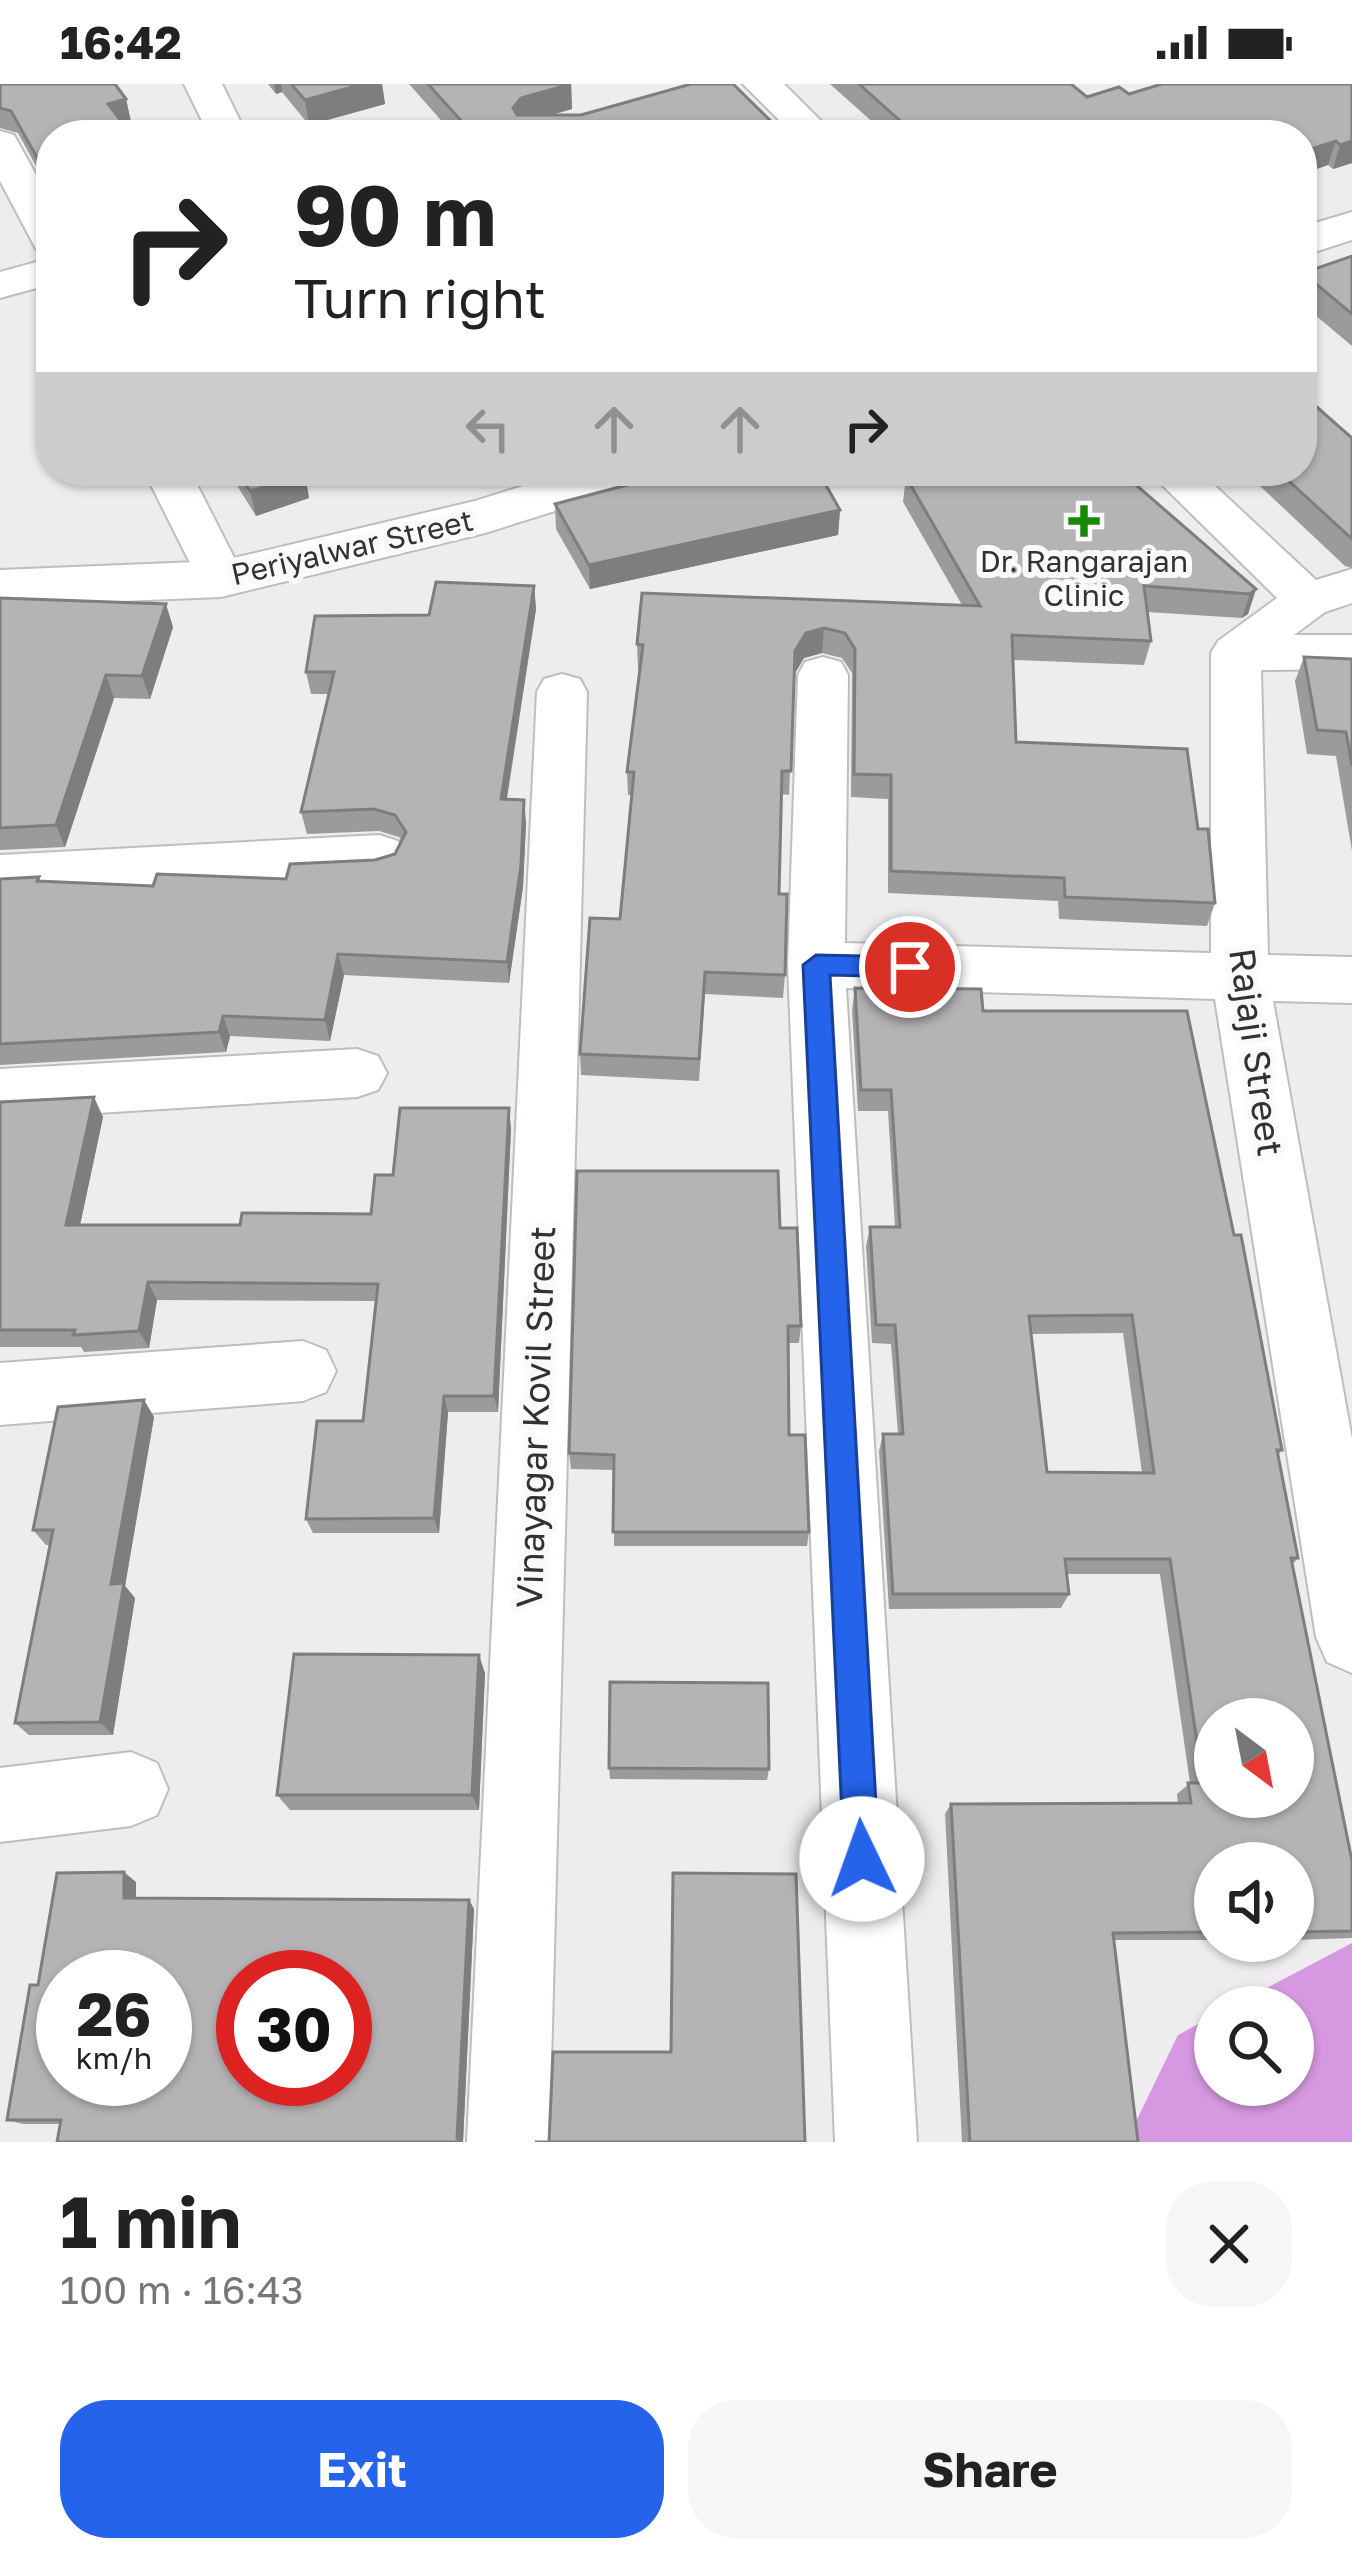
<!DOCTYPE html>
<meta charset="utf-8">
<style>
body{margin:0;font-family:"Golos Text",sans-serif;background:#f6f6f6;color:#222;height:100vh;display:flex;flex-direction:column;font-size:45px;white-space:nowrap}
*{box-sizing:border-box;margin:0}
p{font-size:39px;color:#767676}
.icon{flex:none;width:66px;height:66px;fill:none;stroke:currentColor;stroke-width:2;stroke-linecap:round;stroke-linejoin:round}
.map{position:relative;height:2058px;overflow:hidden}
.drawer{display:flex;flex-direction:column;background:#fff;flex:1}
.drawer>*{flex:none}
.top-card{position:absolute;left:36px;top:36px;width:1281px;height:366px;border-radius:48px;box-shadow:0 3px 9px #0004;background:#fff;color:#222;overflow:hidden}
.needle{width:78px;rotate:148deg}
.buttons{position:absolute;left:1194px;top:1614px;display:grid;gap:24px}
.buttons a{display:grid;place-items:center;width:120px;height:120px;border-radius:50%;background:#fff;box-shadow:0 3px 9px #0004;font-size:60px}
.speed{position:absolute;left:36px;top:1866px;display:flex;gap:24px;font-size:60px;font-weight:700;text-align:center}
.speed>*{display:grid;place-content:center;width:156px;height:156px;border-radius:50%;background:#fff;box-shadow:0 3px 9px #0004;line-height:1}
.speed small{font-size:30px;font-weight:400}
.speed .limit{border:18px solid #d22;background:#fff;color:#111}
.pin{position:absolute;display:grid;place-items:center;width:102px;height:102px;color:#fff;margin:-51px;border:6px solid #fff;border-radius:50%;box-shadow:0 3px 12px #0007}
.me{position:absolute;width:132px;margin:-66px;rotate:357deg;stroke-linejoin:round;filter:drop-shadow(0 0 9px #0008)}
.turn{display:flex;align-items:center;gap:42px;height:252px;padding:0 60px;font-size:54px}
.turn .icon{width:156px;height:156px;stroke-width:2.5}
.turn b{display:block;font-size:84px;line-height:102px}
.lanes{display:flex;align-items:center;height:114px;padding:0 60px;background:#0003;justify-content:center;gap:60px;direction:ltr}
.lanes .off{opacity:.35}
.round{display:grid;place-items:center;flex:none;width:126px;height:126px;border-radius:48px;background:#f6f6f6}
.headline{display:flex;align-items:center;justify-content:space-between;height:204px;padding:0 60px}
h1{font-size:72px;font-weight:700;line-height:90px}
.action{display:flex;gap:24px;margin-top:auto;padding:24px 60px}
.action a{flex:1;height:138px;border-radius:48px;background:#2563eb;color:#fff;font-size:48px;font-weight:700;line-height:138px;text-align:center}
.action a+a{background:#f6f6f6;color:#222}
.status{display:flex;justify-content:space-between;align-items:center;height:84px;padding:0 60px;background:#fff;direction:ltr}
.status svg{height:33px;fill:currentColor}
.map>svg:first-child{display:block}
.forest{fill:#d698e0}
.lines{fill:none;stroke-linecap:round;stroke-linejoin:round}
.minor-casing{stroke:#bfbdc0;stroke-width:4}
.tertiary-casing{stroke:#bfbdc0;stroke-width:4}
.minor{fill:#fff;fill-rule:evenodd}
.tertiary{fill:#fff;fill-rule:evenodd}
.wall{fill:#9c9a9d;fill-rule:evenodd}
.shaded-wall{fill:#7f7d7f}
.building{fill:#b5b3b6;stroke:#7f7d7f;stroke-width:3;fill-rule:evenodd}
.route{fill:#2563eb;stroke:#184099;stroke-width:3}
.poi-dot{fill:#188806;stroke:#fcf9fc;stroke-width:4.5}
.labels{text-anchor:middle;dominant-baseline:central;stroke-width:12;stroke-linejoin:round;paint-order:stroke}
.far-street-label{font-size:30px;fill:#333233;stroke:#fcf9fc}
.far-poi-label{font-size:30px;fill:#333233;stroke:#fcf9fc}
.street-label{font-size:36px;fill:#333233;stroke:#fcf9fc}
</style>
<div class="status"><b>16:42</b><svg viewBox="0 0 49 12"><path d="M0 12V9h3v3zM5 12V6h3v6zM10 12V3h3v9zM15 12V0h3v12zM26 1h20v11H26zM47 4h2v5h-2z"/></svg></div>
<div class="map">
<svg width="1352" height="2058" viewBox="0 0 1352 2058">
<rect width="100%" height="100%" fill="#eeecef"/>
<path class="forest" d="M1352,1859V2058H1126L1178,1951L1215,1931V2001H1293V1923H1231Z"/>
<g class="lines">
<g class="minor-casing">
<g id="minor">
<path d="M184,0H222L247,51H209Z"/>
<path d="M743,0H784L835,51H794Z"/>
<path d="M0,47L14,51L51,118V168L36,165L0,97Z"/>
<path d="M51,174V200L0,214V188Z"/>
<path d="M144,387H190L245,495L238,507L221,511L204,507Z"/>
<path d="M1148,387H1199L1316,496L1352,485V519L1325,528L1294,551H1352V585L1261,586L1268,871L1352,873V919L1273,917L1352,1355V1589L1327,1578L1316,1553L1215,915L846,904L917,2058H835L788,881L798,591L805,578L823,573L841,578L848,591L845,859L1211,869V569L1218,557L1277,514Z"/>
<path d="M562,590L580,595L587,608L549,2058H467L537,608L544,595Z"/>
<path d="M379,751L398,757L406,772L398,787L379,793L0,813V771Z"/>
<path d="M357,965L378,972L387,989L378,1006L357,1013L0,1035V985Z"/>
<path d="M303,1257L326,1266L336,1287L326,1308L303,1317L0,1341V1279Z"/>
<path d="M131,1668L157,1679L168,1705L157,1731L131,1742L0,1758V1684Z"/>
</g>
</g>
<g class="tertiary-casing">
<g id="tertiary">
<path d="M1352,128V156L1302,172V143Z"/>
<path d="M571,387H651L644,399L485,449L221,513L0,522V486L221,477L475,417Z"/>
</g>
</g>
<use href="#minor" class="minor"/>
<use href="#tertiary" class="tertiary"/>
</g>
<g class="wall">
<path d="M0,0L126,15L131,38L51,51V127L48,104L18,49L0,44Z"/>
<path d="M268,0H382L385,20L309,41L282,8L276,10Z"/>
<path d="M409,0H571L572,25L551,31L785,51H454Z"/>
<path d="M830,0H1071L1087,13L1352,0V79L1333,85L1328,81L1302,90V51H887Z"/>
<path d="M1352,172V262L1302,220L1303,189Z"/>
<path d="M1352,354V484L1345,482L1244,387H1302Z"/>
<path d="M228,387H353L307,402L309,414L256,432Z"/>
<path d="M906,393L1256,505L1248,530L1242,534L1147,528L1151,557L1144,581L1013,576L1016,658L1198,745L1215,819L1207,842L1059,835L1058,817L888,809V715L851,713L852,589L842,574L822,569L804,574L794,589L789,711L782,710L779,810L785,891L783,914L705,910L699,997L581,991L580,970L620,835L632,711H628L627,688L640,585H638L637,560L962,521L903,418Z"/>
<path d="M664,396L840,426L838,451L590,505L556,445L555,420Z"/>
<path d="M534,502L536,525L507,715L526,738L523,803L509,899L344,891L330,957L230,952L226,968L0,981V795L39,793L40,797L153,802L286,795L395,770L402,757L399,753L379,747L307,750L301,728L328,610H311L306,588L429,531Z"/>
<path d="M0,514L173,543L150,615L114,614L65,763L0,766Z"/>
<path d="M1304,573L1352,575V767L1336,672L1307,670L1295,597Z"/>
<path d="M855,904L983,927L1282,1366L1278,1371L1298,1474L1292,1481L1352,1777V1854L1293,1856V1779H1215V1856H1114L1138,2058H962L945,1730L951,1720H1178L1177,1710L1190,1699L1160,1490H1067L1069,1510L1061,1524L889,1525L879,1367L883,1350H898L891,1260L872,1259L866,1162L870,1143H895L888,1027H858L852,926ZM1123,1249L1142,1389L1047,1388L1031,1250Z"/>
<path d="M0,1018L103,1033L80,1141H240L371,1130L393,1091L511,1044L498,1328H448L439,1449H313L306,1435L363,1337L376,1217L157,1216L149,1264L84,1268L81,1263H0Z"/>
<path d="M780,1144L801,1242L799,1259H788L789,1351L809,1448L807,1462H614V1386L571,1385L569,1369Z"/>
<path d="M144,1316L154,1333L125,1502L135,1514L113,1651H29L15,1639L50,1461H46L33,1446Z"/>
<path d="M485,1589L479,1726H290L277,1711Z"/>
<path d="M609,1684L769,1685L767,1696L610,1695Z"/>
<path d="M136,1798V1814L469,1816L474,1825L463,2058H57L60,2040H23L7,2036L38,1901Z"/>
</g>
<g class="shaded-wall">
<path d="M274,0H281L282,8L276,10Z"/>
<path d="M363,0H382L385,20L309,41L305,16Z"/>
<path d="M571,0L572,25L523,39L513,24L521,14Z"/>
<path d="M126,15L131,38L114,42L108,20Z"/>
<path d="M1336,57L1328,81L1302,90V68Z"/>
<path d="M1352,57V79L1333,85L1340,61Z"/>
<path d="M299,387H353L307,402L309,414L256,432L250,407Z"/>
<path d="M840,426L838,451L590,505L589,481Z"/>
<path d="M534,502L536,525L503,737L501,715Z"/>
<path d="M1256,505L1248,530L1242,534L1250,510Z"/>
<path d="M166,520L173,543L150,615L142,592Z"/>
<path d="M824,544L822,569L804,574L794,591L795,567L806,549Z"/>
<path d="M106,591L114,614L65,763L56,741Z"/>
<path d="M524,716L526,738L523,803L509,899L507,878Z"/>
<path d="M338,870L344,891L330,957L325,936Z"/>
<path d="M223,932L230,952L226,968L219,948Z"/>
<path d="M94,1013L103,1033L76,1160L66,1141Z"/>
<path d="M509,1024L511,1044L498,1328L494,1312Z"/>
<path d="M148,1198L157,1216L149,1264L139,1247Z"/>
<path d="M444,1312L448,1328L439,1449L434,1434Z"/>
<path d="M144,1316L154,1333L125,1502L135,1514L113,1651L100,1638L111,1500Z"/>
<path d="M479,1571L485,1589L479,1726L472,1711Z"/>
<path d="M124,1788L136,1798V1822L124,1814Z"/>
<path d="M469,1816L474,1825L463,2058H461L457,2054Z"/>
</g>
<g class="building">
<path d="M0,0H115L126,15L108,20L131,50L51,51V123L49,120L48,93L11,27L0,24Z"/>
<path d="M291,0H363L305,16Z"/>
<path d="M428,0H571L521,14L513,24L517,31H581L691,0H733L785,51H474Z"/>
<path d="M859,0H1071L1087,13L1119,3L1129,10L1162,0H1352V57L1340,61L1336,57L1302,68V51H916Z"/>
<path d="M1352,172V230L1303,189Z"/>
<path d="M1302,310L1352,354V455L1278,387H1302Z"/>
<path d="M237,387H303L304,390L250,407Z"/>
<path d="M704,387H818L840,426L589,481L555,420L661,392L664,396Z"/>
<path d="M936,387H1120L1256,505L1250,510L1144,502L1151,557L1012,551L1016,658L1187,665L1198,745H1208L1215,819L1065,813L1064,794L891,787V691L854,690L855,565L845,549L824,544L806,549L795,567L791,687H782L779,810H787L785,891L705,888L699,975L580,970L590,834L620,835L634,688H627L643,561L637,560L642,509L980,522L906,393Z"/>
<path d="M436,498L534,502L501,715L524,716L521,781L507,878L338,870L325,936L223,932L219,948L0,960V795L39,793L37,797L153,802L157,790L286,795L290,780L375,776L395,770L406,748L395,731L374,725L301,728L334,588H306L315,532L429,531Z"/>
<path d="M0,514L166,520L142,592L106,591L56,741L0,744Z"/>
<path d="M1304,573L1352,575V682L1346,648L1317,646Z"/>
<path d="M855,904L981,905L983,927H1187L1234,1151H1241L1282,1366H1277L1298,1474H1291L1352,1777V1847L1293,1848V1779H1215V1848L1113,1849L1138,2058H970L951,1720L1191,1719L1188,1699H1203L1170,1475H1065L1069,1510H893L883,1350H903L895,1241H876L870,1143H900L891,1006H861ZM1132,1231L1154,1389L1047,1388L1029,1232ZM1215,1635H1293V1713H1215Z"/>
<path d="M94,1013L66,1141H240L242,1129L371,1130L375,1091H393L400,1024H509L494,1312H444L434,1434L306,1435L317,1337H363L378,1200L148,1198L139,1247L73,1251L75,1246H0V1018Z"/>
<path d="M577,1087H778L780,1144H797L801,1242H788L789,1351H805L809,1448H613L614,1371L569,1369Z"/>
<path d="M144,1316L111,1500L124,1499L100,1638L15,1639L53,1446H33L58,1323Z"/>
<path d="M294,1570L479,1571L472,1711H277Z"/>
<path d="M610,1598L768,1599L769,1685L609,1684Z"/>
<path d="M124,1788V1814L469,1816L457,2054L461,2058H57L61,2036H7L30,1901H38L57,1789ZM63,1893H165V1995H63ZM243,1893H345V1995H243Z"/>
<path d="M673,1789L796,1790L805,2058H535H549L553,1968H671Z"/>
</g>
<path class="route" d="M816,871L910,873L923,883L910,893L830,891L879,1775L874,1788L862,1793L849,1788L844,1775L803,881Z"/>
<path class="poi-dot" d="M1078 419h12v12h12v12h-12v12h-12v-12h-12v-12h12z"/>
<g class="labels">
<g class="far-street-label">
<text transform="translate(352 463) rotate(-13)">Periyalwar Street</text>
</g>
<g class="far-poi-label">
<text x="1084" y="477">Dr. Rangarajan<tspan x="1084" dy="34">Clinic</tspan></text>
</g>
<g class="street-label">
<text transform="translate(1257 968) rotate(82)">Rajaji Street</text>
<text transform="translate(535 1333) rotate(-88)">Vinayagar Kovil Street</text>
</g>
</g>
</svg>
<div class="buttons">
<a><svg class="needle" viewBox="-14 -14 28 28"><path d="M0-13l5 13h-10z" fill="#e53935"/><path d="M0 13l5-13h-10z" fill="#767676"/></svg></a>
<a><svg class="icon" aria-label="sound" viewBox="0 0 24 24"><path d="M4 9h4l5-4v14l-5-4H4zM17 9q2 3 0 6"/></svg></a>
<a><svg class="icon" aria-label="search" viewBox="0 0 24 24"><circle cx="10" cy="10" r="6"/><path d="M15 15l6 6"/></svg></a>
</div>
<div class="speed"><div>26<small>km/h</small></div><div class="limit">30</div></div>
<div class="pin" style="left:910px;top:883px;background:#d93025"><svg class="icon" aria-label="arrive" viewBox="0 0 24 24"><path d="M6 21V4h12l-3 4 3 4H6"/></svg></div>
<svg class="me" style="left:862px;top:1775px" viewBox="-20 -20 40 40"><circle r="19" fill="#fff"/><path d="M0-13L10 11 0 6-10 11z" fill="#2563eb"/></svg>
<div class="top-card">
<div class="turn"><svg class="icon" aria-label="right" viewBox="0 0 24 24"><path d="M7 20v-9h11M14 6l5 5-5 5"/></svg><div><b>90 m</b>Turn right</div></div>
<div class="lanes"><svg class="icon off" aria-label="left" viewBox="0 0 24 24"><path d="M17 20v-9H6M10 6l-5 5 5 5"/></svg><svg class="icon off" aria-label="ahead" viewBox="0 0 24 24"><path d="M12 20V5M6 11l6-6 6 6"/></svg><svg class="icon off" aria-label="ahead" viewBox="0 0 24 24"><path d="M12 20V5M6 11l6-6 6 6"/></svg><svg class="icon" aria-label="right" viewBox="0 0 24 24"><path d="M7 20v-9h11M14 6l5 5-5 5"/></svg></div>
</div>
</div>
<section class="drawer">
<div class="headline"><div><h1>1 min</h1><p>100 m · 16:43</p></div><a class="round"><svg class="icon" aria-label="close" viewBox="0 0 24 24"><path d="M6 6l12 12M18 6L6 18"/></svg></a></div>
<div class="action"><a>Exit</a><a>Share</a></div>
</section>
